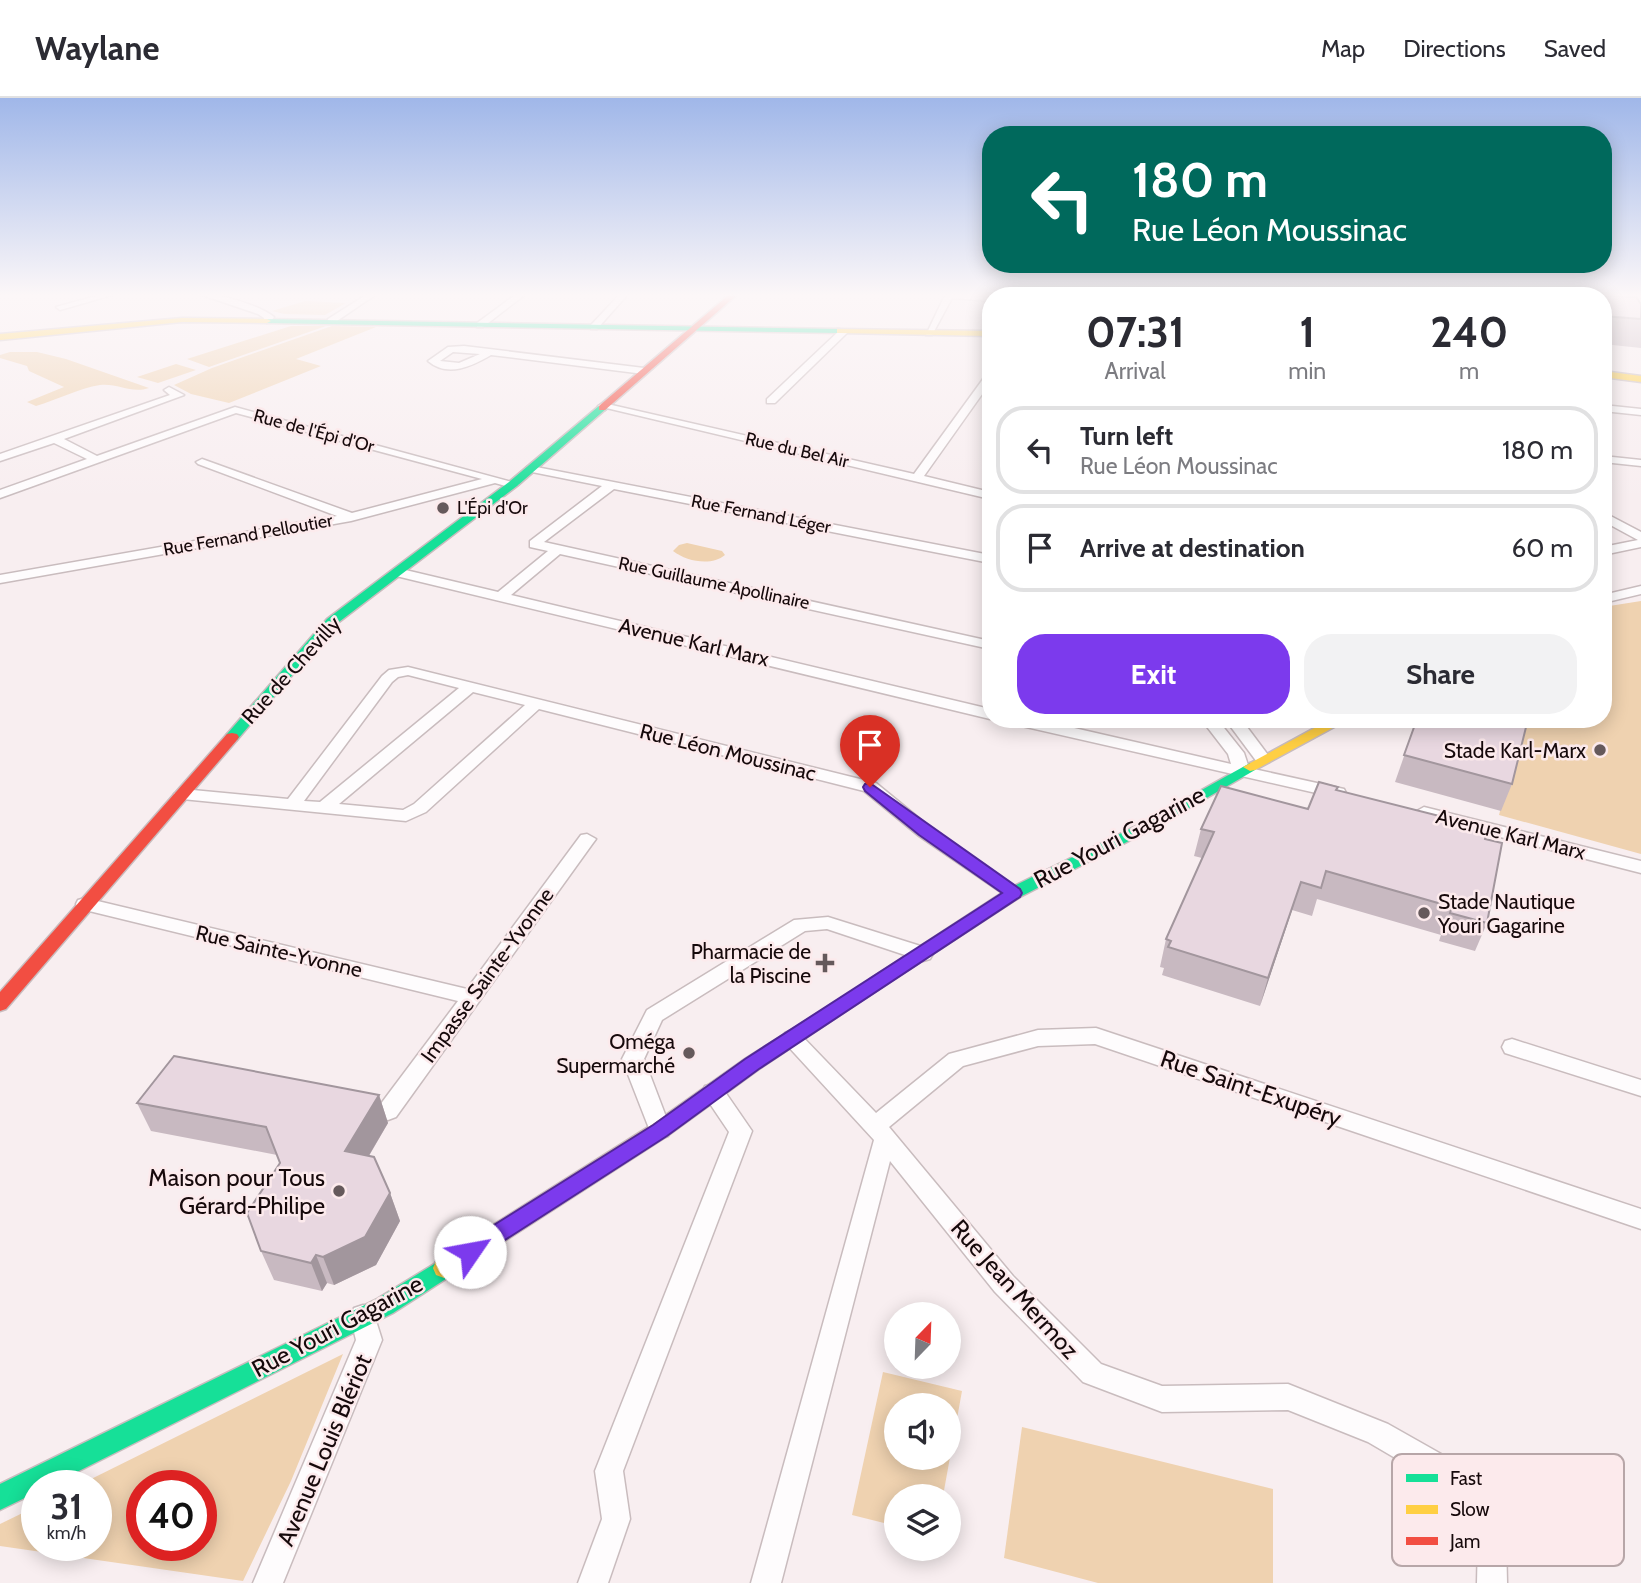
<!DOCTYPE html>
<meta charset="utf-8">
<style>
body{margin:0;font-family:Cabin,sans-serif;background:#f2f2f3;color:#2b2b33;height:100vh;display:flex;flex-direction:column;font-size:26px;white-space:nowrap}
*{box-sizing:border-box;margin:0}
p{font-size:23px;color:#7c7c81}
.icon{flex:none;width:38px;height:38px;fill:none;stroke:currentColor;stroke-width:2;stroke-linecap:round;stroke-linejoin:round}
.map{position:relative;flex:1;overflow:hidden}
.details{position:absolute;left:982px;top:189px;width:630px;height:441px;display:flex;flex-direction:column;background:#fff;border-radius:28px;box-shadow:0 4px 18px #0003}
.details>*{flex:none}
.guide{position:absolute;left:982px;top:28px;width:630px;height:147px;border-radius:28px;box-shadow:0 4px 18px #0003;background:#00695c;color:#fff;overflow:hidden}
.needle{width:46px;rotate:23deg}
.fabs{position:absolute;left:884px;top:1204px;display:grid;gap:14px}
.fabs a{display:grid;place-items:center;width:77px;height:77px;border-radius:50%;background:#fff;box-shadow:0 4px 18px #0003;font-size:35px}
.speed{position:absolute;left:21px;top:1372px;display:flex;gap:14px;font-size:35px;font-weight:700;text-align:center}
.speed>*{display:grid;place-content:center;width:91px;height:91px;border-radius:50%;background:#fff;box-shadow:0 4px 18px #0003;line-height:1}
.speed small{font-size:18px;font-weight:400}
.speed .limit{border:10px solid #d22;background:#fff;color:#111}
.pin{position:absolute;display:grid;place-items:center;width:60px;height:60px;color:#fff;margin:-72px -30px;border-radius:50% 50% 50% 0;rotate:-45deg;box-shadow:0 0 7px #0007}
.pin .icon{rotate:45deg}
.me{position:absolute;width:77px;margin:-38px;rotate:57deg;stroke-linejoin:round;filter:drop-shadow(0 0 5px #0008)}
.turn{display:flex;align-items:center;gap:24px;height:147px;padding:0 35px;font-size:32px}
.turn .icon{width:91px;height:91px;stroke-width:2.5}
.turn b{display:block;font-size:49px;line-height:60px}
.eta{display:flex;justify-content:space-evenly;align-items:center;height:119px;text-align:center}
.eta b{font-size:42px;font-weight:700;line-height:49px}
.action{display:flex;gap:14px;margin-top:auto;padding:14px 35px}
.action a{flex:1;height:80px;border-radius:28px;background:#7c3aed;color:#fff;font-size:28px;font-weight:700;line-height:80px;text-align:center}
.action a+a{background:#f2f2f3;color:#2b2b33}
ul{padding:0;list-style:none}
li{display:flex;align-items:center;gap:21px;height:88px;margin:0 14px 10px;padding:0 21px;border:4px solid #e1e1e2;border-radius:28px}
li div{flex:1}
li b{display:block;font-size:26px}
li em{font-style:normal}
header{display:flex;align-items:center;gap:42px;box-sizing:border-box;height:98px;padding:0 35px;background:#fff;border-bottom:2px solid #e1e1e2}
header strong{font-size:33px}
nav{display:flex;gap:38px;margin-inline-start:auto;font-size:24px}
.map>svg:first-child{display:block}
.green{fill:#efd2b0;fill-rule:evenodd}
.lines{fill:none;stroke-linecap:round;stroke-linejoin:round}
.street-casing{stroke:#c9bcbe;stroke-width:3}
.fast-casing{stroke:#c9bcbe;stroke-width:3}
.slow-casing{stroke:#c9bcbe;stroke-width:3}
.jam-casing{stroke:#c9bcbe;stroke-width:3}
.street{fill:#fefcfd;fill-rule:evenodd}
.fast{fill:#16e098;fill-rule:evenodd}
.slow{fill:#ffcf43;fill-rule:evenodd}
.jam{fill:#f24e42;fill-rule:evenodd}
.wall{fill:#c8b9c1}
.shaded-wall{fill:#a2969d}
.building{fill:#e8d7e0;stroke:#a2969d;stroke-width:2}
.route{fill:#7c3aed;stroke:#51269a;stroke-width:2}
.poi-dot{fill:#65595b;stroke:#fceaec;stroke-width:2.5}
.labels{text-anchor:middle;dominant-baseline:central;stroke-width:5;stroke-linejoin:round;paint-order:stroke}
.far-street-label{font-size:18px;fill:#16090b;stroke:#fceaec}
.far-poi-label{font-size:18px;fill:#16090b;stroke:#fceaec;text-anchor:start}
.street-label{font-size:21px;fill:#16090b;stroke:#fceaec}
.poi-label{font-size:21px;fill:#16090b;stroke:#fceaec;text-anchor:end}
.near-street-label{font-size:24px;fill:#16090b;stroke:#fceaec}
.near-poi-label{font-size:24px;fill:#16090b;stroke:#fceaec;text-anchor:end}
.key{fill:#fceaec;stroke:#b7a6a8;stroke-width:2}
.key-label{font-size:19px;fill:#16090b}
</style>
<header>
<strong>Waylane</strong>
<nav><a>Map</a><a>Directions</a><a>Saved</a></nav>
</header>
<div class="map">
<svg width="1641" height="1485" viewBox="0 0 1641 1485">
<rect width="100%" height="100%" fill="#f8eef0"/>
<g class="green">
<path d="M305,203L346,205L325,217L284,216L272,213Z"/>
<path d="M291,228H326L209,269L187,261Z"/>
<path d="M332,228L376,229L296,261L321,268L229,305L191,296L174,287L212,270Z"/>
<path d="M10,254H37L66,261L149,290C131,296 118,285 100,287C79,290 57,302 36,308L27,304L64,289L29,273L27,268L0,260V257Z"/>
<path d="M176,266L196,272L158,285L137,279Z"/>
<path d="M687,445L722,453L725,457C712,468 687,464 673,453L679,447Z"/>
<path d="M1641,503V756L1499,717L1524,621H1603V509Z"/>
<path d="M343,1256L291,1383L243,1483L0,1448V1426L37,1408V1447H96V1388H77ZM142,1388H201V1447H142Z"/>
<path d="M883,1274L962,1293L943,1398H896V1428L852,1417ZM896,1307H948V1360H896Z"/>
<path d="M1022,1329L1273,1391V1485H1098L1004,1460Z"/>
</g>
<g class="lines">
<g class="street-casing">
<g id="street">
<path d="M107,195H119L60,212L56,209Z"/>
<path d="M196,195C214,194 260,207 274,219L270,224H264V220L258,216Z"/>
<path d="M369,195H378L334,225H328V221Z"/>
<path d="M518,195H527L483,229H477V225Z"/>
<path d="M621,195H629L597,231H591V227Z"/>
<path d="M946,195L991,198L990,203L952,200L932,237H926Z"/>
<rect x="1015" y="195" width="8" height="3"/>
<path d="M840,232L848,234L775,305H767V301Z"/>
<path d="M464,248L644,270L649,273L644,276L491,257C472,268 448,280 428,263L448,249ZM453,254L480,256L459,265L440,263Z"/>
<path d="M990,276V285L924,378L990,394V401L598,308L603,305L914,376L986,277Z"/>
<path d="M169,289L184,297L64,341L97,358L235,309L519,386L513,390L495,385L351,423L0,485V477L337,418L198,366L196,364L202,361L352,415L482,381L236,315L0,400V392L87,361L54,345L0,363V356L170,297L164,292Z"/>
<path d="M1603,307L1641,311V317L1603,313Z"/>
<path d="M1603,358L1641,362V368L1603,364Z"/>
<path d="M531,368L990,457V465L614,391L544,444L990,543V551L560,456L511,497L990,611V621L392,477L390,474L397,470L498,494L548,453L530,449V443L602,388L527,373V369Z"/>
<path d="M1603,414L1641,434V449L1603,457V449L1638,442L1603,423Z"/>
<path d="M1641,488V496L1603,505V497Z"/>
<path d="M408,569L876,685L931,730L1023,795L1014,801L1008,799L919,738L864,693L539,611L426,714L406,723L182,701L174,696L182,691L288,701L382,578L389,572ZM408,577L459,590L320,704L304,703L392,584L398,579ZM473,594L525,607L414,706L403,712L339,706Z"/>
<path d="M1005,621H1035L1231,666L1228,656L1201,621H1217L1244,655L1249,670L1344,691L1346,695L1338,700L1013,626Z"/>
<path d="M1225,621H1241L1271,661L1269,664H1257Z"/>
<path d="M1424,709L1641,763V775L1418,718L1415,714Z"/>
<path d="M587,736L596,741L593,745L396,1019L388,1022L380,1019L377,1013L380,1007L458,903L85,812L78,810L76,806L78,802L85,800L467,891L581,737Z"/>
<path d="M828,819L930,851L933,856L930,861L923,863L827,831L805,833L662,922L644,961L671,1032L668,1038L660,1041L652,1038L622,961L647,912L794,822Z"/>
<path d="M1096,930L1641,1111V1131L1095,946L1038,948L963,968L889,1029L1013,1178L1101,1266L1162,1288L1288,1286L1388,1326L1480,1378L1506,1440L1507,1485H1477L1478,1440L1460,1398L1368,1344L1288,1312L1162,1314L1083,1284L995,1194L890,1063L781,1485H751L874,1042L785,945L782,940L785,935L792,932L799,935L876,1015L949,956L1038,932Z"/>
<path d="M1512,941L1641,982V998L1505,955L1502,949L1505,943Z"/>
<path d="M713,986L721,988L752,1033L623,1373L630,1421L608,1485H578L602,1421L595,1373L729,1034L702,994L705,988Z"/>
<path d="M363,1207L372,1210L382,1242L283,1485H253L356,1242L350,1218L354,1210Z"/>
</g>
</g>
<g class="fast-casing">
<g id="fast">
<path d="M264,221L840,231L844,233L840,235L267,225Z"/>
<path d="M599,308L607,310L517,388L335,527L237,642H227L225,639L227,636L327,521L509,384Z"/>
<path d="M1250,665L1257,669L1255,672L1158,728L1020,799L882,889H870L867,885L870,881L1008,791L1148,722Z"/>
<path d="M444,1160L452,1163L455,1170L452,1177L393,1215L49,1388H37V1394L0,1412V1386L377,1201Z"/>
</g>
</g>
<g class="slow-casing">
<g id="slow">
<path d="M182,220L267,221L271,223L267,225L182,224L0,242V236Z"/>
<path d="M837,231L990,233V238L840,235H837Z"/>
<path d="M1603,273L1641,278V284L1603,279Z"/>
<path d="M1331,621H1349L1255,672L1250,673L1243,669Z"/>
<path d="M876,879L882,881L885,885L882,889L759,971L667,1038L452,1177L444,1180L436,1177L433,1170L436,1163L653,1026L745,961Z"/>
</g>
</g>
<g class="jam-casing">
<g id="jam">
<path d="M731,195H739L605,312H599V308Z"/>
<path d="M232,635L237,636L239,639L237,642L6,911L0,913V894L227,636Z"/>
</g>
</g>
<use href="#street" class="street"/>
<use href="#fast" class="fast"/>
<use href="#slow" class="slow"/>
<use href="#jam" class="jam"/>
</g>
<g class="wall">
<path d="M978,195H1001L999,198H996L991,195Z"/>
<path d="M1482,195H1562L1636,199L1641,206V250L1603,246V198H1481Z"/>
<path d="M1417,621L1512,686L1501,713L1395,684Z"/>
<path d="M1337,692L1485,741L1487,825L1475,853L1439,843L1441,837L1317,801L1312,818L1292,812L1260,908L1162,877L1164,870L1160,869L1166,841L1202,760L1194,758L1201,731L1308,711Z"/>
<path d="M379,997L388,1025L369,1058L390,1095L400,1123L376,1167L334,1187L327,1185L322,1193L274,1182L261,1153L280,1065L277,1057L151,1033L137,1005Z"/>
</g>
<g class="shaded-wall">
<path d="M1301,784L1292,812L1260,908L1268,880Z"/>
<path d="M379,997L388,1025L355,1081L345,1053Z"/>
<path d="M390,1095L400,1123L376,1167L334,1187L323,1159Z"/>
<path d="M316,1157L327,1185L322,1193L311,1165Z"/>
</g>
<g class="building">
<path d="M1486,195H1562L1636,199L1641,206V221L1603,218V198H1488Z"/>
<path d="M1417,621H1528L1512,686L1404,657Z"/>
<path d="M1319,684L1338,689L1336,692L1487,730L1485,741L1502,745L1487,825L1450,815L1452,809L1326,773L1321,790L1301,784L1268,880L1168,849L1171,843L1166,841L1214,734L1201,731L1221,688L1308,711Z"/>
<path d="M174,958L379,997L345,1053L374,1059L390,1095L365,1139L323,1159L316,1157L311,1165L261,1153L247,1115L280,1065L266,1029L137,1005Z"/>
</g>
<linearGradient id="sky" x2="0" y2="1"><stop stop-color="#a0b7e9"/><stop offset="0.49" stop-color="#fcf7f8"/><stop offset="1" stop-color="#fcf7f8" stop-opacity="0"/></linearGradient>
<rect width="1641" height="402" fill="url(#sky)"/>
<path class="route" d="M870,685L1020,791L1022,795L1020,799L759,971L667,1038L477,1160L470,1163L462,1160L459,1154L462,1147L653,1027L745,961L1002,795L919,737L865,693L863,689L865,686Z"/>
<g class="poi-dot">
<circle cx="443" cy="410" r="7"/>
<circle cx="1600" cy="652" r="7"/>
<circle cx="1424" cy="815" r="7"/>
<path d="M821.5 854.5h7v7h7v7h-7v7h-7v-7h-7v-7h7z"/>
<circle cx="689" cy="955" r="7"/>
<circle cx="339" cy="1093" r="7"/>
</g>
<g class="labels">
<g class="far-street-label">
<text transform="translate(314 333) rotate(15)">Rue de l'Épi d'Or</text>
<text transform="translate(797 352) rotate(13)">Rue du Bel Air</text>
<text transform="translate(761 416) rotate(11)">Rue Fernand Léger</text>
<text transform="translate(248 437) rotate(-10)">Rue Fernand Pelloutier</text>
<text transform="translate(714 485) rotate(12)">Rue Guillaume Apollinaire</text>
</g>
<g class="far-poi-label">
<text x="457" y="410">L'Épi d'Or</text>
</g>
<g class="street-label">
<text transform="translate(694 544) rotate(13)">Avenue Karl Marx</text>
<text transform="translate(291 572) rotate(-48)">Rue de Chevilly</text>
<text transform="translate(728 654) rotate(14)">Rue Léon Moussinac</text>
<text transform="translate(1511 736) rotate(14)">Avenue Karl Marx</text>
<text transform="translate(279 853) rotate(13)">Rue Sainte-Yvonne</text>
<text transform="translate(487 877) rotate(-54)">Impasse Sainte-Yvonne</text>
</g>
<g class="poi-label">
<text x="1586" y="652">Stade Karl-Marx</text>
<text x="1438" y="803" text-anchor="start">Stade Nautique<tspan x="1438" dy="24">Youri Gagarine</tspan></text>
<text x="811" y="853">Pharmacie de<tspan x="811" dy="24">la Piscine</tspan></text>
<text x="675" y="943">Oméga<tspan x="675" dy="24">Supermarché</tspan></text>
</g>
<g class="near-street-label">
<text transform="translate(1119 739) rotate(-28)">Rue Youri Gagarine</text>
<text transform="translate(1251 990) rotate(19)">Rue Saint-Exupéry</text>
<text transform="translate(1015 1191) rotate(48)">Rue Jean Mermoz</text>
<text transform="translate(337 1228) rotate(-28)">Rue Youri Gagarine</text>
<text transform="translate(324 1352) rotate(-67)">Avenue Louis Blériot</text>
</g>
<g class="near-poi-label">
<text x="325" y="1079">Maison pour Tous<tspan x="325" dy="28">Gérard-Philipe</tspan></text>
</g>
</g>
<rect x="1392" y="1356" width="232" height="112" rx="10" class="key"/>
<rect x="1406" y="1376" width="32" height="8" fill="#16e098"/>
<rect x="1406" y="1407" width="32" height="9" fill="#ffcf43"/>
<rect x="1406" y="1439" width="32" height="8" fill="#f24e42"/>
<g class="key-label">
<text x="1450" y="1387">Fast</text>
<text x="1450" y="1418">Slow</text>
<text x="1450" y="1450">Jam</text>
</g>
</svg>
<div class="fabs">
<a><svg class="needle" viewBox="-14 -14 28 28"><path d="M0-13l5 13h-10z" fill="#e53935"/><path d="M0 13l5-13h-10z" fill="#7c7c81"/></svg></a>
<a><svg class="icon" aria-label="sound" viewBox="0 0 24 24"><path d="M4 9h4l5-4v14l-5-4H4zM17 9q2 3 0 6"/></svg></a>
<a><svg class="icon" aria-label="layers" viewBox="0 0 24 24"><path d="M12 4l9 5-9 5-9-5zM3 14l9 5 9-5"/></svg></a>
</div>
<div class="speed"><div>31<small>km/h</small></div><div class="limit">40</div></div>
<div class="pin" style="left:870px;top:689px;background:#d93025"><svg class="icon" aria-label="arrive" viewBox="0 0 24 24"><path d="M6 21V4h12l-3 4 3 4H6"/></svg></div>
<svg class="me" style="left:470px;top:1154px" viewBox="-20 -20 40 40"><circle r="19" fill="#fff"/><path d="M0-13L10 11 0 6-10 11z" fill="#7c3aed"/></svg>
<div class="guide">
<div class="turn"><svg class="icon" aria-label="left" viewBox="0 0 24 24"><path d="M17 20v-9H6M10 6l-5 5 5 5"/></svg><div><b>180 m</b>Rue Léon Moussinac</div></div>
</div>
<section class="details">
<div class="eta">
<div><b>07:31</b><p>Arrival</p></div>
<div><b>1</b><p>min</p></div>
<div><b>240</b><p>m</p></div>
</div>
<ul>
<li><svg class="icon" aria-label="left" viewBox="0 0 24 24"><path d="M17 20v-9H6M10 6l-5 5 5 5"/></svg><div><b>Turn left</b><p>Rue Léon Moussinac</p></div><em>180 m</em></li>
<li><svg class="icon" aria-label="arrive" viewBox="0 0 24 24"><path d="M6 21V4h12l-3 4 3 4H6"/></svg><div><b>Arrive at destination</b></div><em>60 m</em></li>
</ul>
<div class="action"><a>Exit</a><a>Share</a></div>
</section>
</div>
